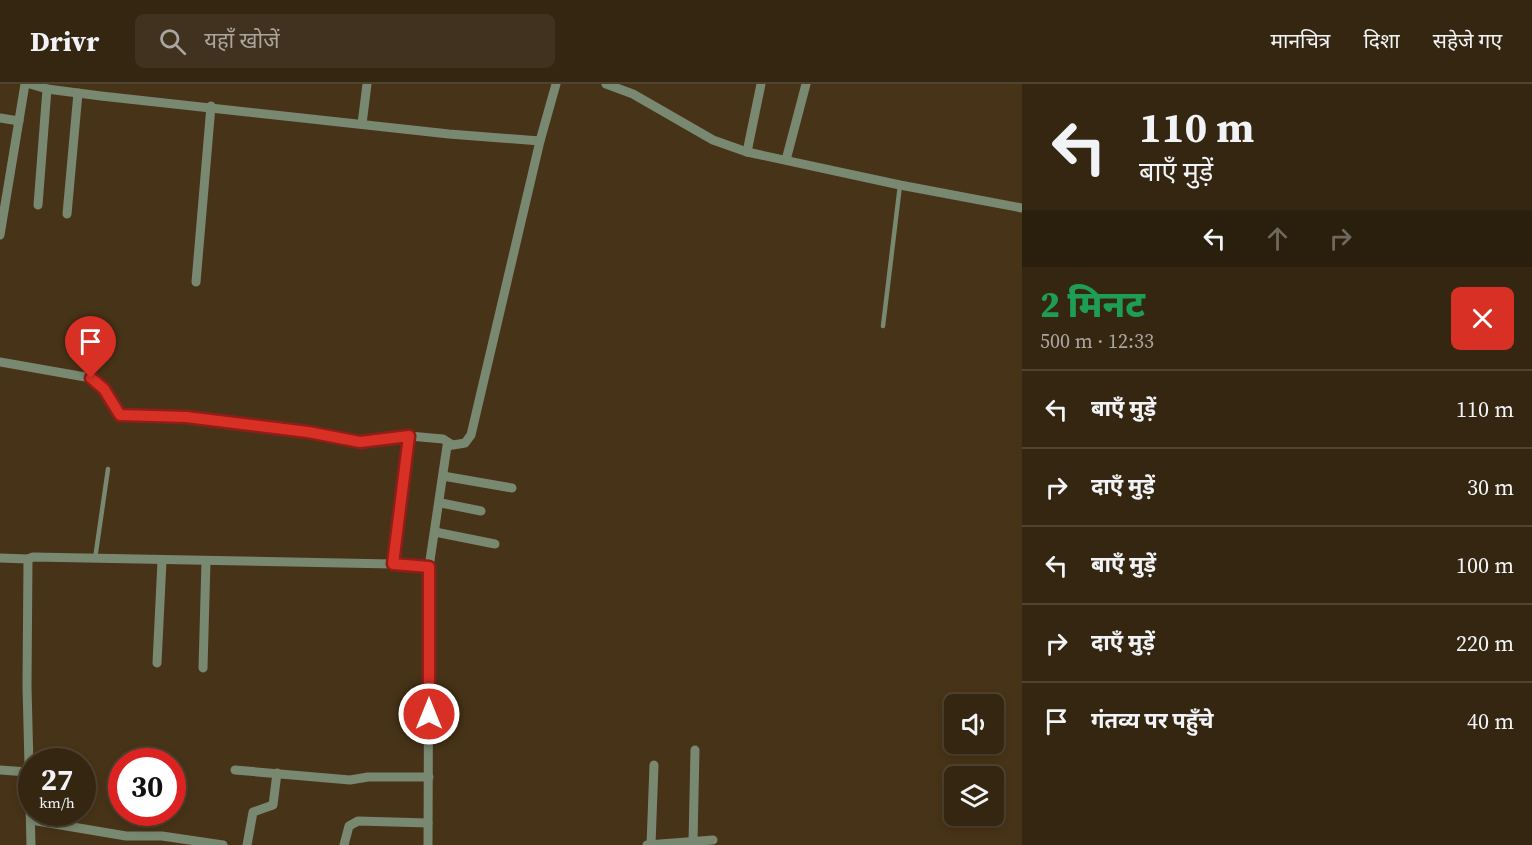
<!DOCTYPE html>
<html lang="hi">
<meta charset="utf-8">
<style>
body{margin:0;font-family:"Source Serif 4","Noto Sans Devanagari",serif;background:#40321f;color:#f1f3f6;height:100vh;display:flex;flex-direction:column;font-size:22px;white-space:nowrap}
*{box-sizing:border-box;margin:0}
p{font-size:20px;color:#aaa59f}
.icon{flex:none;width:33px;height:33px;fill:none;stroke:currentColor;stroke-width:2;stroke-linecap:round;stroke-linejoin:round}
.map{position:relative;flex:1;overflow:hidden}
.details{display:flex;flex-direction:column;background:#352611;width:510px}
.details>*{flex:none}
.guide{background:#352611;color:#f1f3f6;overflow:hidden}
.buttons{position:absolute;left:944px;top:610px;display:grid;gap:12px}
.buttons a{display:grid;place-items:center;width:60px;height:60px;border-radius:9px;background:#352611;box-shadow:0 3px 9px #0003,0 0 0 2px #4f4331;font-size:30px}
.speed{position:absolute;left:18px;top:664px;display:flex;gap:12px;font-size:30px;font-weight:700;text-align:center}
.speed>*{display:grid;place-content:center;width:78px;height:78px;border-radius:50%;background:#352611;box-shadow:0 3px 9px #0003,0 0 0 2px #4f4331;line-height:1}
.speed small{font-size:15px;font-weight:400}
.speed .limit{border:9px solid #d22;background:#fff;color:#111}
.pin{position:absolute;display:grid;place-items:center;width:51px;height:51px;color:#fff;margin:-62px -26px;border-radius:50% 50% 50% 0;rotate:-45deg;box-shadow:0 0 6px #0007}
.pin .icon{rotate:45deg}
.me{position:absolute;width:66px;margin:-33px;rotate:0deg;stroke-linejoin:round;filter:drop-shadow(0 0 4px #0008)}
.turn{display:flex;align-items:center;gap:21px;height:126px;padding:0 18px;font-size:27px}
.turn .icon{width:78px;height:78px;stroke-width:2.5}
.turn b{display:block;font-size:42px;line-height:51px}
.lanes{display:flex;align-items:center;height:57px;padding:0 18px;background:#0003;justify-content:center;gap:30px;direction:ltr}
.lanes .off{opacity:.35}
.round{display:grid;place-items:center;flex:none;width:63px;height:63px;border-radius:9px;background:#40321f}
.head{display:flex;align-items:center;justify-content:space-between;height:102px;padding:0 18px}
h1{font-size:36px;font-weight:800;line-height:45px;color:#1e9e55}
ul{padding:0;list-style:none}
li{display:flex;align-items:center;gap:18px;height:78px;padding:0 18px;border-top:2px solid #4f4331}
li div{flex:1}
li b{display:block;font-size:22px}
li em{font-style:normal}
header{display:flex;align-items:center;gap:36px;box-sizing:border-box;height:84px;padding:0 30px;background:#352611;border-bottom:2px solid #4f4331}
header strong{font-size:28px}
nav{display:flex;gap:33px;margin-inline-start:auto;font-size:21px}
.search{width:420px;height:54px;background:#40321f;display:flex;align-items:center;gap:15px;box-sizing:border-box;padding:0 21px;border-radius:9px;color:#aaa59f;font-size:22px}
main{display:flex;flex:1;min-height:0}
.map>svg:first-child{display:block}
.lines{fill:none;stroke-linecap:round;stroke-linejoin:round}
.service{stroke:#798870;stroke-width:4.5}
.minor{stroke:#798870;stroke-width:9}
.route-casing{stroke:#8d1f18;stroke-width:15}
.route{stroke:#d93025;stroke-width:10}
</style>
<header>
<strong>Drivr</strong>
<div class="search"><svg class="icon" aria-label="search" viewBox="0 0 24 24"><circle cx="10" cy="10" r="6"/><path d="M15 15l6 6"/></svg>यहाँ खोजें</div>
<nav><a>मानचित्र</a><a>दिशा</a><a>सहेजे गए</a></nav>
</header>
<main>
<div class="map">
<svg width="1022" height="761" viewBox="0 0 1022 761">
<rect width="100%" height="100%" fill="#473317"/>
<g class="lines">
<g class="service">
<path d="M883,242L900,101"/>
<path d="M95,475L108,385"/>
</g>
<g class="minor">
<path d="M30,0L47,5L101,12L449,50L540,57"/>
<path d="M606,0L633,10L713,56L747,68L900,101L1022,124"/>
<path d="M0,34L19,37"/>
<path d="M362,40L367,0"/>
<path d="M747,68L761,0"/>
<path d="M786,76L806,0"/>
<path d="M38,121L47,5"/>
<path d="M67,130L78,9"/>
<path d="M0,151L25,0"/>
<path d="M196,198L211,22"/>
<path d="M0,278L91,294L104,305L120,331L186,333L308,348L360,358L409,352L443,355L451,360"/>
<path d="M443,392L512,404"/>
<path d="M441,419L481,427"/>
<path d="M435,448L495,460"/>
<path d="M0,474L28,475"/>
<path d="M392,480L409,352"/>
<path d="M157,579L162,477"/>
<path d="M203,584L206,477"/>
<path d="M0,686L28,688"/>
<path d="M235,686L350,696L368,693H429"/>
<path d="M31,736L126,752H162L223,761"/>
<path d="M693,758L695,666"/>
<path d="M31,761L27,602L28,475L33,473L392,480L429,483"/>
<path d="M247,761L253,728L273,721L277,689"/>
<path d="M344,761L349,742L358,737L428,739"/>
<path d="M428,761L429,483L447,362L465,359L471,351L540,57L556,0"/>
<path d="M647,761L713,756"/>
<path d="M651,761L654,681"/>
</g>
</g>
<g class="lines">
<g class="route-casing">
<path id="route" d="M91,294L104,305L120,331L186,333L308,348L360,358L409,352L393,480L429,483V630"/>
</g>
<use href="#route" class="route"/>
</g>
</svg>
<div class="buttons">
<a><svg class="icon" aria-label="sound" viewBox="0 0 24 24"><path d="M4 9h4l5-4v14l-5-4H4zM17 9q2 3 0 6"/></svg></a>
<a><svg class="icon" aria-label="layers" viewBox="0 0 24 24"><path d="M12 4l9 5-9 5-9-5zM3 14l9 5 9-5"/></svg></a>
</div>
<div class="speed"><div>27<small>km/h</small></div><div class="limit">30</div></div>
<div class="pin" style="left:91px;top:294px;background:#d93025"><svg class="icon" aria-label="arrive" viewBox="0 0 24 24"><path d="M6 21V4h12l-3 4 3 4H6"/></svg></div>
<svg class="me" style="left:429px;top:630px" viewBox="-20 -20 40 40"><circle r="17" fill="#d93025" stroke="#fff" stroke-width="3"/><path d="M0-11L8 9 0 5-8 9z" fill="#fff"/></svg>
</div>
<section class="details">
<div class="guide">
<div class="turn"><svg class="icon" aria-label="left" viewBox="0 0 24 24"><path d="M17 20v-9H6M10 6l-5 5 5 5"/></svg><div><b>110 m</b>बाएँ मुड़ें</div></div>
<div class="lanes"><svg class="icon" aria-label="left" viewBox="0 0 24 24"><path d="M17 20v-9H6M10 6l-5 5 5 5"/></svg><svg class="icon off" aria-label="ahead" viewBox="0 0 24 24"><path d="M12 20V5M6 11l6-6 6 6"/></svg><svg class="icon off" aria-label="right" viewBox="0 0 24 24"><path d="M7 20v-9h11M14 6l5 5-5 5"/></svg></div>
</div>
<div class="head"><div><h1>2 मिनट</h1><p>500 m · 12:33</p></div><a class="round" style="background:#d93025;color:#fff"><svg class="icon" aria-label="close" viewBox="0 0 24 24"><path d="M6 6l12 12M18 6L6 18"/></svg></a></div>
<ul>
<li><svg class="icon" aria-label="left" viewBox="0 0 24 24"><path d="M17 20v-9H6M10 6l-5 5 5 5"/></svg><div><b>बाएँ मुड़ें</b></div><em>110 m</em></li>
<li><svg class="icon" aria-label="right" viewBox="0 0 24 24"><path d="M7 20v-9h11M14 6l5 5-5 5"/></svg><div><b>दाएँ मुड़ें</b></div><em>30 m</em></li>
<li><svg class="icon" aria-label="left" viewBox="0 0 24 24"><path d="M17 20v-9H6M10 6l-5 5 5 5"/></svg><div><b>बाएँ मुड़ें</b></div><em>100 m</em></li>
<li><svg class="icon" aria-label="right" viewBox="0 0 24 24"><path d="M7 20v-9h11M14 6l5 5-5 5"/></svg><div><b>दाएँ मुड़ें</b></div><em>220 m</em></li>
<li><svg class="icon" aria-label="arrive" viewBox="0 0 24 24"><path d="M6 21V4h12l-3 4 3 4H6"/></svg><div><b>गंतव्य पर पहुँचे</b></div><em>40 m</em></li>
</ul>
</section>
</main>
